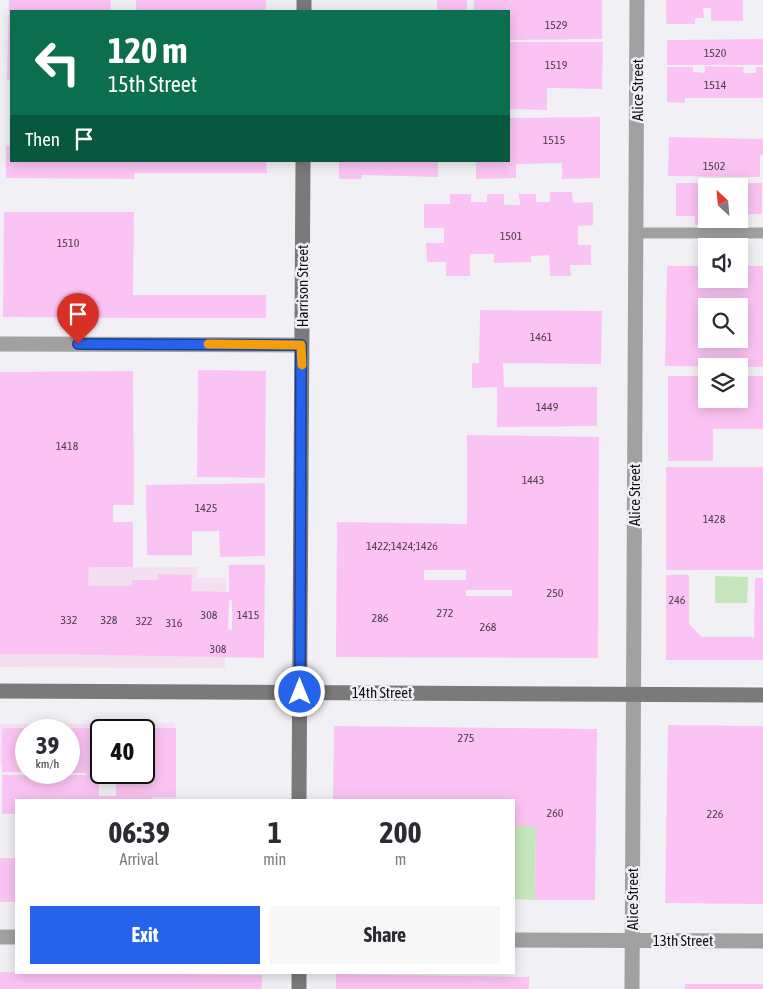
<!DOCTYPE html>
<style>
body{margin:0;font-family:"Asap Condensed",sans-serif;background:#f7f7f7;color:#2b2b33;height:100vh;display:flex;flex-direction:column;font-size:19px;white-space:nowrap}
*{box-sizing:border-box;margin:0}
p{font-size:16px;color:#7c7c81}
.icon{flex:none;width:28px;height:28px;fill:none;stroke:currentColor;stroke-width:2;stroke-linecap:round;stroke-linejoin:round}
.map{position:relative;flex:1;overflow:hidden}
.panel{position:absolute;left:15px;top:799px;width:500px;height:175px;display:flex;flex-direction:column;background:#fff;border-radius:0px;box-shadow:0 2px 12px #0003}
.panel>*{flex:none}
.guide{position:absolute;left:10px;top:10px;width:500px;height:152px;border-radius:0px;box-shadow:0 2px 12px #0003;background:#0b6e4f;color:#fff;overflow:hidden}
.needle{width:32px;rotate:334deg}
.fabs{position:absolute;left:698px;top:178px;display:grid;gap:10px}
.fabs a{display:grid;place-items:center;width:50px;height:50px;border-radius:0px;background:#fff;box-shadow:0 2px 12px #0003;font-size:25px}
.speed{position:absolute;left:15px;top:719px;display:flex;gap:10px;font-size:25px;font-weight:700;text-align:center}
.speed>*{display:grid;place-content:center;width:65px;height:65px;border-radius:50%;background:#fff;box-shadow:0 2px 12px #0003;line-height:1}
.speed small{font-size:12px;font-weight:400}
.speed .limit{border:2px solid #111;border-radius:8px;background:#fff;color:#111}
.pin{position:absolute;display:grid;place-items:center;width:42px;height:42px;color:#fff;margin:-51px -21px;border-radius:50% 50% 50% 0;rotate:-45deg;box-shadow:0 0 5px #0007}
.pin .icon{rotate:45deg}
.me{position:absolute;width:55px;margin:-28px;rotate:0deg;stroke-linejoin:round;filter:drop-shadow(0 0 4px #0008)}
.turn{display:flex;align-items:center;gap:18px;height:105px;padding:0 15px;font-size:22px}
.turn .icon{width:65px;height:65px;stroke-width:2.5}
.turn b{display:block;font-size:35px;line-height:42px}
.then{display:flex;align-items:center;height:48px;padding:0 15px;background:#0003;gap:10px;font-size:19px}
.eta{display:flex;justify-content:space-evenly;align-items:center;height:85px;text-align:center}
.eta b{font-size:30px;font-weight:700;line-height:35px}
.cta{display:flex;gap:10px;margin-top:auto;padding:10px 15px}
.cta a{flex:1;height:58px;border-radius:0px;background:#2563eb;color:#fff;font-size:20px;font-weight:700;line-height:58px;text-align:center}
.cta a+a{background:#f7f7f7;color:#2b2b33}
.map>svg:first-child{display:block}
.commercial{fill:#f3e1f1;fill-rule:evenodd}
.green{fill:#c6e7be}
.building{fill:#fbc3f3;fill-rule:evenodd}
.lines{fill:none;stroke-linecap:round;stroke-linejoin:round}
.lane{stroke:#a2a0a0;stroke-width:11}
.street{stroke:#a2a0a0;stroke-width:15}
.secondary{stroke:#7c797a;stroke-width:15}
.route-casing{stroke:#184099;stroke-width:12}
.route{stroke:#2563eb;stroke-width:9}
.slow{stroke:#f59e0b;stroke-width:9}
.labels{text-anchor:middle;dominant-baseline:central;stroke-width:5;stroke-linejoin:round;paint-order:stroke}
.number-label{font-size:12px;fill:#4c3e4a}
.street-label{font-size:15px;fill:#111112;stroke:#f1f1f5}
</style>
<div class="map">
<svg width="763" height="989" viewBox="0 0 763 989">
<rect width="100%" height="100%" fill="#f1f1f5"/>
<g class="commercial">
<path d="M0,566L197,567V578H226L225,668L0,667Z"/>
<path d="M175,723L176,799H151V779H86V765H69V730H26V766H0V724ZM101,730H144V772H101Z"/>
</g>
<g class="green">
<path d="M715,576L748,577L747,603H715Z"/>
<path d="M514,826H536L535,900L515,899Z"/>
</g>
<g class="building">
<path d="M9,0H111L110,11H11V80H7Z"/>
<rect x="136" y="0" width="130" height="11"/>
<rect x="437" y="0" width="30" height="11"/>
<path d="M474,0H602V39L509,40V11H474Z"/>
<path d="M666,0H743V21H711V8H703L704,18H695V24H666Z"/>
<path d="M763,39V65H667V40Z"/>
<path d="M509,42H603L602,89L547,88V110L509,109Z"/>
<path d="M705,66L744,67L743,73H756V67H763V98H685V103L667,102V67H693V72L705,73Z"/>
<path d="M600,117V178L562,179V163L516,164V178L476,179V161H509V118Z"/>
<path d="M669,137L763,139V155H760V177L668,176Z"/>
<path d="M6,146H11V161H266L267,173H134V179L6,178Z"/>
<path d="M339,161H438V177L362,175V179H339Z"/>
<path d="M676,183H762V214H739V186H706V219H714V225H695V216H676Z"/>
<path d="M550,192H572L573,203L593,202V225L578,226V245H591V265H570L571,276H550L549,255L531,256V262L494,263V254H470V276H446V262H427L426,243H444V228H424V204H450V194H471V202H487V194H504V205H520L519,194H536V202H550Z"/>
<path d="M4,212H134L133,295H266V318H133L3,317Z"/>
<path d="M667,266H706V279H739V266H763V367L665,366ZM706,306H739V339H706Z"/>
<path d="M480,310L602,311L601,364L503,363L504,387H597V426L497,427V387L472,388V363H479Z"/>
<path d="M198,370L266,371L265,478L197,477Z"/>
<path d="M133,371L134,505H113V522H133V567H89L88,586H131L132,580H158V574L192,575L191,591L229,592V565H265L264,658L50,654H0V372ZM229,600H232V630L228,629Z"/>
<path d="M668,376H706V399H739V376H763V429H713V461H668Z"/>
<path d="M467,435L599,437L598,658L336,657L337,522L467,524ZM424,570H466V580H424ZM466,590H512V596H466Z"/>
<rect x="666" y="467" width="97" height="103"/>
<path d="M265,483V556L220,557L219,531H192V555H147L146,485Z"/>
<path d="M666,575H689V624L702,637H754L755,578H763V660H666Z"/>
<path d="M668,725L763,726V904L665,903Z"/>
<path d="M334,726L597,729L595,900H535L536,826H514V800H333Z"/>
<path d="M5,728H131V730H101V772H144V728H176V797H152V800H16V814H2V775H87V773H69V730H26V772H2V730ZM99,780H116V796H99Z"/>
<rect x="0" y="858" width="16" height="44"/>
<path d="M0,972L262,975V989H0Z"/>
<path d="M336,974L529,977V989H336Z"/>
<rect x="685" y="984" width="78" height="5"/>
</g>
<g class="lines">
<path class="lane" d="M636,233H763"/>
<g class="street">
<path d="M0,344L301,345"/>
<path d="M0,937H16"/>
<path d="M514,940L763,941"/>
<path d="M632,989L637,0"/>
</g>
<g class="secondary">
<path d="M304,0V11"/>
<path d="M0,691L763,695"/>
<path d="M299,800L303,161"/>
<path d="M299,989V972"/>
</g>
</g>
<g class="lines">
<g class="route-casing">
<path id="route" d="M78,344L301,345L300,692"/>
</g>
<use href="#route" class="route"/>
<path class="slow" d="M208,344L301,345L302,365"/>
</g>
<g class="labels">
<g class="number-label">
<text x="556" y="25">1529</text>
<text x="715" y="53">1520</text>
<text x="556" y="65">1519</text>
<text x="715" y="85">1514</text>
<text x="554" y="140">1515</text>
<text x="714" y="166">1502</text>
<text x="511" y="236">1501</text>
<text x="68" y="243">1510</text>
<text x="541" y="337">1461</text>
<text x="547" y="407">1449</text>
<text x="67" y="446">1418</text>
<text x="533" y="480">1443</text>
<text x="206" y="508">1425</text>
<text x="714" y="519">1428</text>
<text x="402" y="546">1422;1424;1426</text>
<text x="555" y="593">250</text>
<text x="677" y="600">246</text>
<text x="445" y="613">272</text>
<text x="209" y="615">308</text>
<text x="248" y="615">1415</text>
<text x="380" y="618">286</text>
<text x="69" y="620">332</text>
<text x="109" y="620">328</text>
<text x="144" y="621">322</text>
<text x="174" y="623">316</text>
<text x="488" y="627">268</text>
<text x="218" y="649">308</text>
<text x="466" y="738">275</text>
<text x="555" y="813">260</text>
<text x="715" y="814">226</text>
</g>
<g class="street-label">
<text transform="translate(637 90) rotate(-90)">Alice Street</text>
<text transform="translate(302 286) rotate(-90)">Harrison Street</text>
<text transform="translate(634 495) rotate(-90)">Alice Street</text>
<text x="382" y="692">14th Street</text>
<text transform="translate(632 899) rotate(-90)">Alice Street</text>
<text x="683" y="940">13th Street</text>
</g>
</g>
</svg>
<div class="fabs">
<a><svg class="needle" viewBox="-14 -14 28 28"><path d="M0-13l5 13h-10z" fill="#e53935"/><path d="M0 13l5-13h-10z" fill="#7c7c81"/></svg></a>
<a><svg class="icon" aria-label="sound" viewBox="0 0 24 24"><path d="M4 9h4l5-4v14l-5-4H4zM17 9q2 3 0 6"/></svg></a>
<a><svg class="icon" aria-label="search" viewBox="0 0 24 24"><circle cx="10" cy="10" r="6"/><path d="M15 15l6 6"/></svg></a>
<a><svg class="icon" aria-label="layers" viewBox="0 0 24 24"><path d="M12 4l9 5-9 5-9-5zM3 14l9 5 9-5"/></svg></a>
</div>
<div class="speed"><div>39<small>km/h</small></div><div class="limit">40</div></div>
<div class="pin" style="left:78px;top:344px;background:#d93025"><svg class="icon" aria-label="arrive" viewBox="0 0 24 24"><path d="M6 21V4h12l-3 4 3 4H6"/></svg></div>
<svg class="me" style="left:300px;top:692px" viewBox="-20 -20 40 40"><circle r="17" fill="#2563eb" stroke="#fff" stroke-width="3"/><path d="M0-11L8 9 0 5-8 9z" fill="#fff"/></svg>
<div class="guide">
<div class="turn"><svg class="icon" aria-label="left" viewBox="0 0 24 24"><path d="M17 20v-9H6M10 6l-5 5 5 5"/></svg><div><b>120 m</b>15th Street</div></div>
<div class="then">Then<svg class="icon" aria-label="arrive" viewBox="0 0 24 24"><path d="M6 21V4h12l-3 4 3 4H6"/></svg></div>
</div>
<section class="panel">
<div class="eta">
<div><b>06:39</b><p>Arrival</p></div>
<div><b>1</b><p>min</p></div>
<div><b>200</b><p>m</p></div>
</div>
<div class="cta"><a>Exit</a><a>Share</a></div>
</section>
</div>
